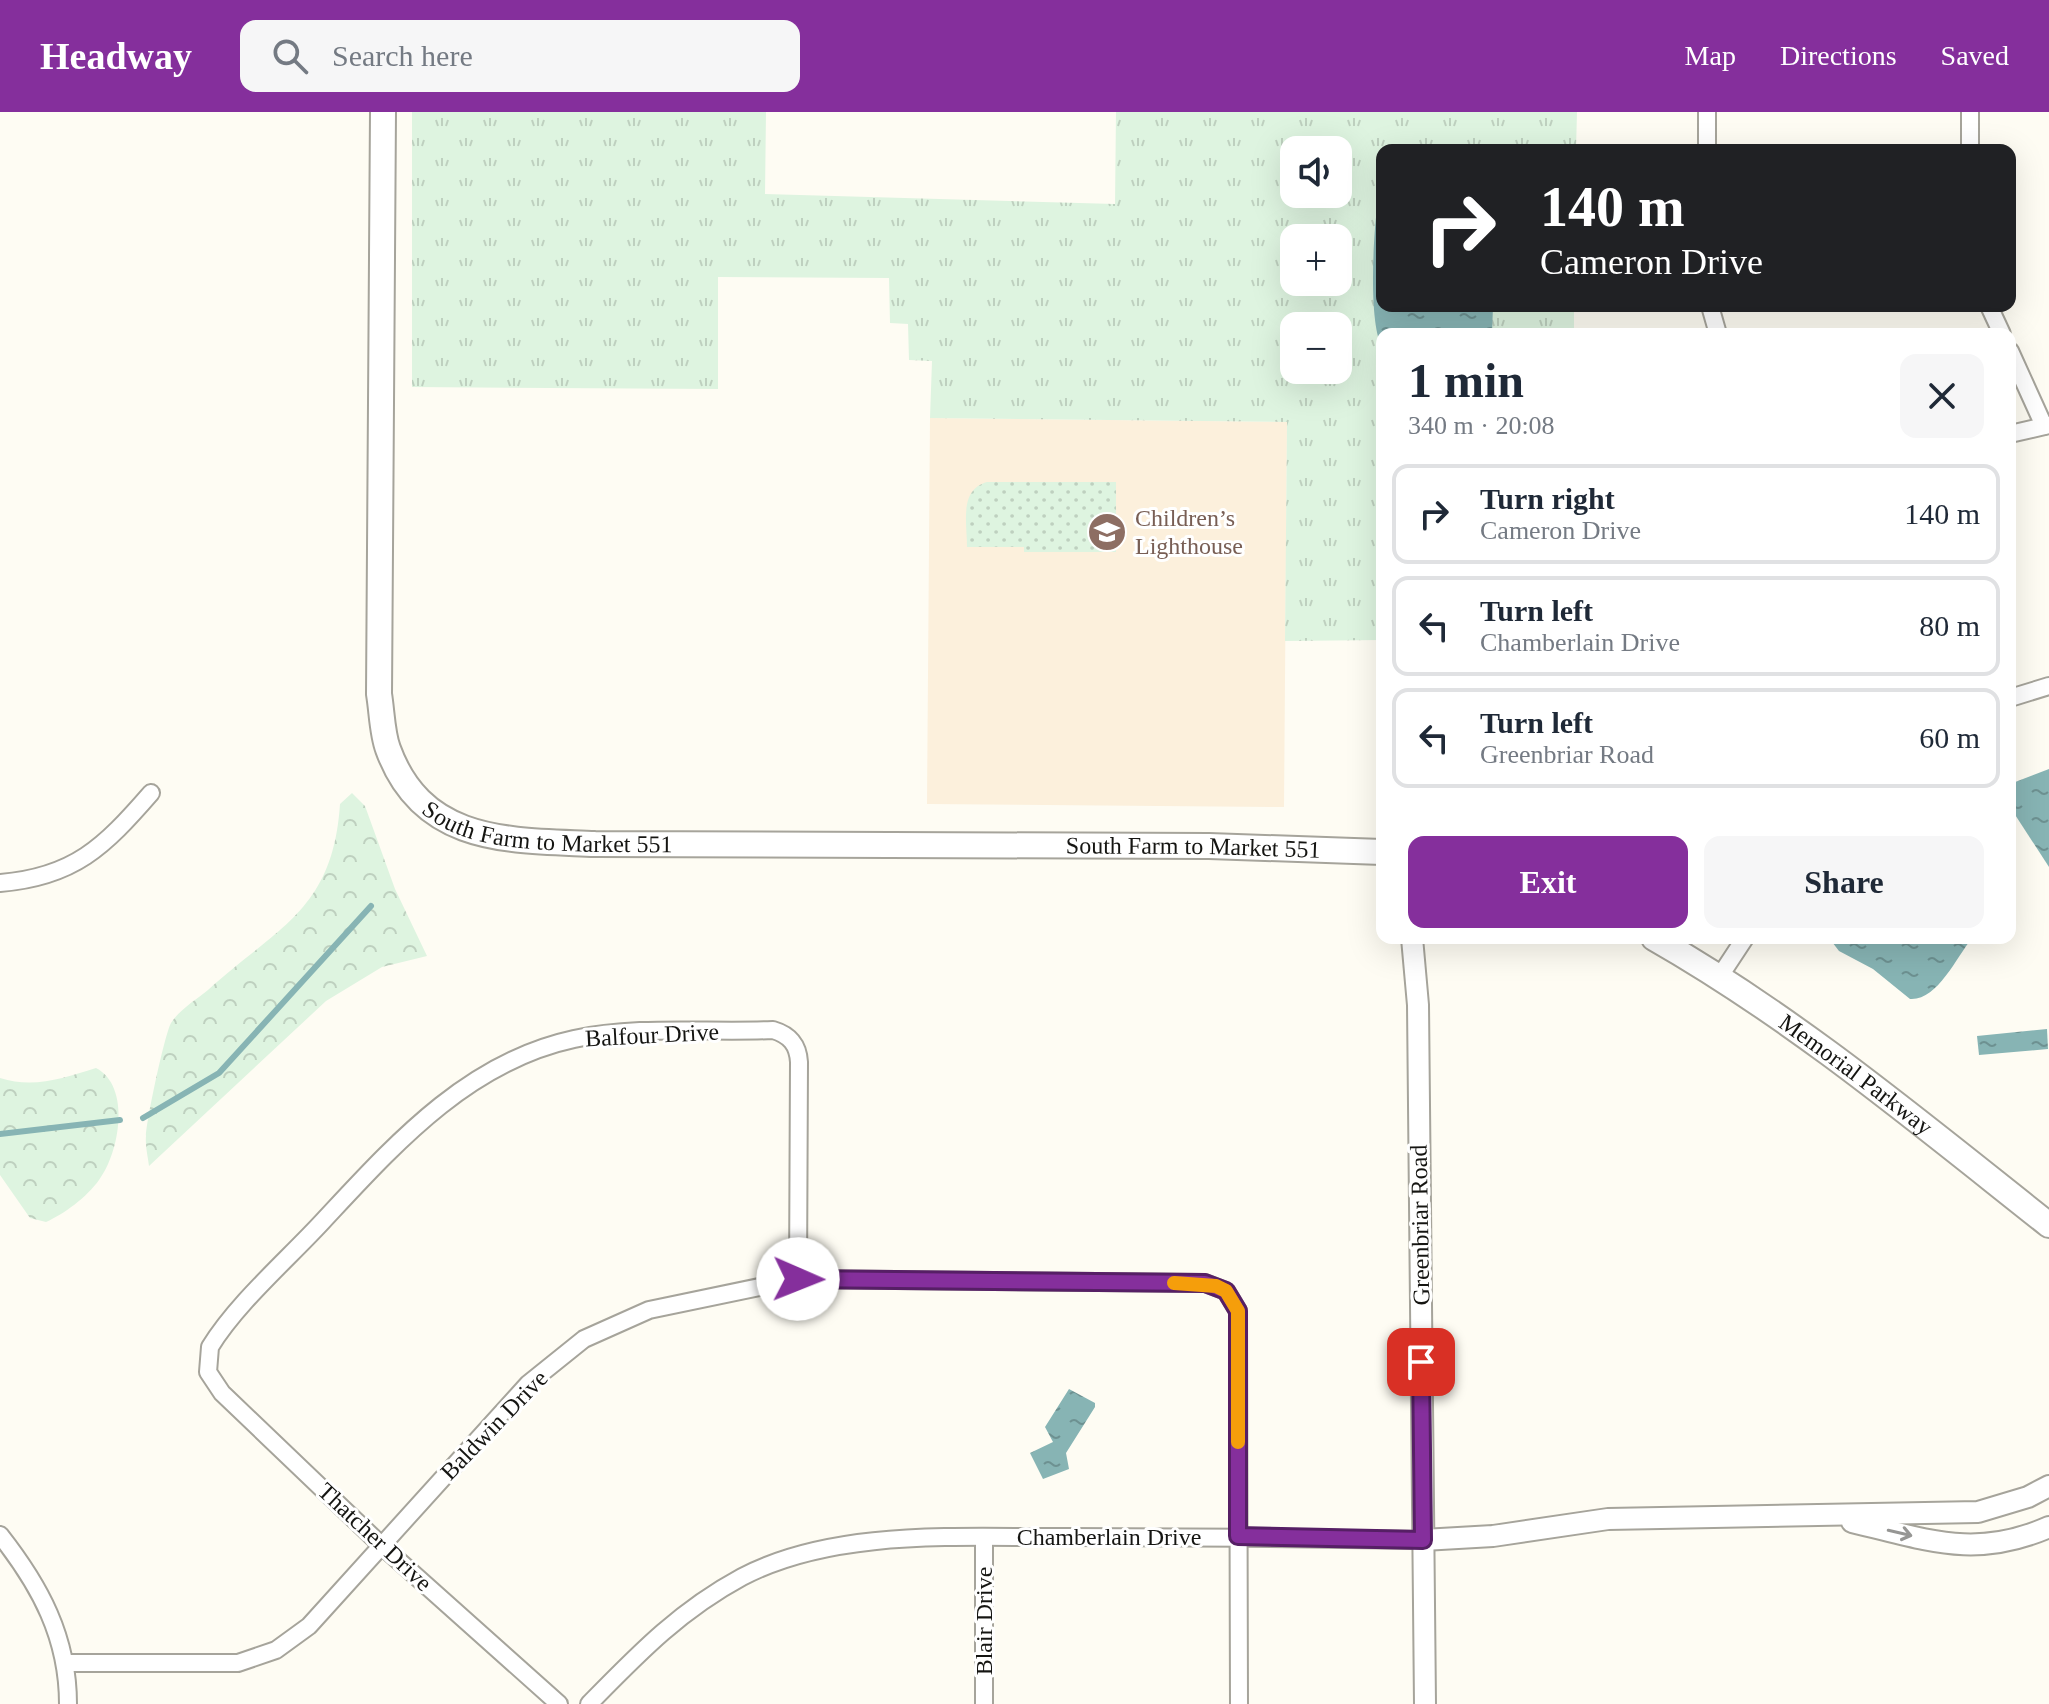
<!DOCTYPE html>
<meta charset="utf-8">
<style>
body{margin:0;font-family:"Times New Roman",serif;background:#f6f6f7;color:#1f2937;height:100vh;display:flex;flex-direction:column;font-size:30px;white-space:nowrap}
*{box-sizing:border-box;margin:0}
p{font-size:26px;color:#747a83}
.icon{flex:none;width:44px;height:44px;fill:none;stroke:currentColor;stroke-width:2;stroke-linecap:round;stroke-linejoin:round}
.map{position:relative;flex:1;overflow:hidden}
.details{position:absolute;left:1376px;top:216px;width:640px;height:616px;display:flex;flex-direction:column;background:#fff;border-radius:16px;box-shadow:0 8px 32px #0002}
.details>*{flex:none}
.banner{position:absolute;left:1376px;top:32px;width:640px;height:168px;border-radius:16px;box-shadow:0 8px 32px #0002;background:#202124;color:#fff;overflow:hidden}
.controls{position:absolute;left:1280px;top:24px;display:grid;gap:16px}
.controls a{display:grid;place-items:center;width:72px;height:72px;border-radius:16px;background:#fff;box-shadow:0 8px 32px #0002;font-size:40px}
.pin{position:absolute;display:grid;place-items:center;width:68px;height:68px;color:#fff;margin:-34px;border-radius:16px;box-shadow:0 4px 12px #0006}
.me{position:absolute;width:88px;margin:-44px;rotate:91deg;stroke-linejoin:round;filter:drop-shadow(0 0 6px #0008)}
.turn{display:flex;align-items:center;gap:28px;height:168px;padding:0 32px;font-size:36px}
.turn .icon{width:104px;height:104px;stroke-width:2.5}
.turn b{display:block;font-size:56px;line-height:68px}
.round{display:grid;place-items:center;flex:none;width:84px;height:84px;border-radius:16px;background:#f6f6f7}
.overview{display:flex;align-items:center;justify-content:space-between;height:136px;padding:0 32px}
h1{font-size:48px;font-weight:700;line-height:60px}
.primary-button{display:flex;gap:16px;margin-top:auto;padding:16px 32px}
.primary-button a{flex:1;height:92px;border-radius:16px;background:#852f9c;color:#fff;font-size:32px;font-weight:700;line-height:92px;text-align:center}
.primary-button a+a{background:#f6f6f7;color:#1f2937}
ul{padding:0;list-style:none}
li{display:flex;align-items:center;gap:24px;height:100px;margin:0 16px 12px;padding:0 16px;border:4px solid #e0e1e3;border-radius:16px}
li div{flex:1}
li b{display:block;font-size:30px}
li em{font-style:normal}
header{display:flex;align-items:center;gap:48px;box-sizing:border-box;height:112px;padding:0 40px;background:#852f9c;color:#fff}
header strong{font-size:38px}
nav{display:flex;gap:44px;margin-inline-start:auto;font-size:28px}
.search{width:560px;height:72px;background:#f6f6f7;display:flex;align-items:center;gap:20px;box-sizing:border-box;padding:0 28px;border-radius:16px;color:#747a83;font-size:30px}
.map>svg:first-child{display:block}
.education{fill:#fcf0dc}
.grass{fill:url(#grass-tufts);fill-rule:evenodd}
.forest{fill:url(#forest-crowns)}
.park{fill:url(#park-dots)}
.water{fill:url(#water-ripples)}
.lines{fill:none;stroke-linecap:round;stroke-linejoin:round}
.stream{stroke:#87b4b4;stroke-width:6}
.minor-casing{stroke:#a6a49b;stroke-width:20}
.tertiary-casing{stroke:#a6a49b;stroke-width:24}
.secondary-casing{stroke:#a6a49b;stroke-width:28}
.minor{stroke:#fff;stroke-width:16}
.tertiary{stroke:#fff;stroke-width:20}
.secondary{stroke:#fff;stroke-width:24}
.oneway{stroke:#969694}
.route-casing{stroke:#561f65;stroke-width:20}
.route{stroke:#852f9c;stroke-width:14}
.slow{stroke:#f59e0b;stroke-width:14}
.labels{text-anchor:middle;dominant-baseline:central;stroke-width:6;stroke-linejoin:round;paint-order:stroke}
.education-label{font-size:24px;fill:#785e54;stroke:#fff;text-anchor:start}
.street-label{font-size:24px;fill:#151512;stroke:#fff}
</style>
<header>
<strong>Headway</strong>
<div class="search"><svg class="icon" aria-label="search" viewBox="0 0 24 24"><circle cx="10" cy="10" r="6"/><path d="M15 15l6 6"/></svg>Search here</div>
<nav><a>Map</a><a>Directions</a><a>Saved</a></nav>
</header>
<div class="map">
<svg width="2049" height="1592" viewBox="0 0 2049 1592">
<defs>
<pattern id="grass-tufts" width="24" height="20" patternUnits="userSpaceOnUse" patternTransform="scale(2)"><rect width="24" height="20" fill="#def4e0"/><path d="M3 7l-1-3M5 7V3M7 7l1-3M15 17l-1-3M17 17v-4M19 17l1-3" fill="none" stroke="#bed0bf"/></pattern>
<pattern id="forest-crowns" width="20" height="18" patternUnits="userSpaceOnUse" patternTransform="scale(2)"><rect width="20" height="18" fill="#def4e0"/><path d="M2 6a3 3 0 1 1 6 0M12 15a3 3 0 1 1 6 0" fill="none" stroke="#bed0bf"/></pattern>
<pattern id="park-dots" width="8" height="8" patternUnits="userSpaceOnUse" patternTransform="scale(2)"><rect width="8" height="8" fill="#def4e0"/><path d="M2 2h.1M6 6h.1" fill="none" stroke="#bed0bf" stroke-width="1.8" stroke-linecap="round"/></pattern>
<pattern id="water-ripples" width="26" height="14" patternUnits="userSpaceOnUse" patternTransform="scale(2)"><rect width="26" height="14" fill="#87b4b4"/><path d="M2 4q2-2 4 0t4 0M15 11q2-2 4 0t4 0" fill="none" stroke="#6d9191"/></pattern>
</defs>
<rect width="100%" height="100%" fill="#fefcf3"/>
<path class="education" d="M930,306L1287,310L1284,695L927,692Z"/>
<path class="grass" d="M412,0H766L765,82L1115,92L1116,0H1577L1576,38H1382V194H1574V222H1382V528L1285,529L1287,310L930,306L932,249L909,248L908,212L890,211L889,166L718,165V277L412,275ZM1294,38H1338V82H1294ZM1294,126H1338V170H1294ZM1294,214H1338V258H1294Z"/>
<g class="forest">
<path d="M352,681L365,694L395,777L427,844L382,855L326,889L149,1054C148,1045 145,1034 146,1024C146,1010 165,921 171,911C179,898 197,887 208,878C277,815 333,799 340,692Z"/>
<path d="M96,956C131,974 120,1040 99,1068C87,1085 64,1102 46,1110L30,1106L0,1063V966C34,977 63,966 96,956Z"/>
</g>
<path class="park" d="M987,370H1116V440H1024V435H967C967,410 959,378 987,370Z"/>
<g class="water">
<path d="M1382,65V194H1493L1492,222H1382L1381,233C1367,203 1374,98 1382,65Z"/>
<path d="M2049,657V755L2010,695V672Z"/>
<path d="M1829,826H1972C1956,846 1937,889 1910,887L1873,857L1839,839Z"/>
<path d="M2047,917L2048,937L1979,943L1977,924Z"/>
<path d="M1069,1277L1095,1291V1295L1066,1341L1069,1357L1043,1367L1030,1341L1053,1330L1045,1315Z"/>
</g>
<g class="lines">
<g class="stream">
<path d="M143,1006L219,961L371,794"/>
<path d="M0,1022L120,1008"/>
</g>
<g class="minor-casing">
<g id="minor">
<path d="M1707,0V38"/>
<path d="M1970,0V38"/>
<path d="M1710,194L1718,222"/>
<path d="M1989,194L2002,222"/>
<path d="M2010,239L2044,314"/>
<path d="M2010,322L2049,313"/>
<path d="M2010,586L2049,574"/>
<path d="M0,771C74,765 104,735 151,681"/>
<path d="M1720,864L1745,826"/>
<path d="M0,1423C40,1474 68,1525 68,1592"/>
<path d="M984,1426V1592"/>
<path d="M66,1551H238L276,1538L309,1514L528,1272L584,1227L649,1198L798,1167L1205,1171L1226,1179L1238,1199L1239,1592"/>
<path d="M559,1592L381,1433L222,1281L208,1260L210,1235C237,1191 287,1148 323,1109C394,1033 467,950 574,927C639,913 707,921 773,918C790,923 798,933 799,950L798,1167"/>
<path d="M589,1592C638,1542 679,1499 742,1465C835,1416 962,1426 1065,1425C1184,1425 1304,1426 1423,1428"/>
</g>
</g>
<g class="tertiary-casing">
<g id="tertiary">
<path d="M1412,826L1418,893L1425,1592"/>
<path d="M1852,1410C1926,1427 1974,1448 2049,1415"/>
<path d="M1423,1428L1493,1424L1608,1407L1978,1400L2028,1385L2049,1374"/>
</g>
</g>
<g class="secondary-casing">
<g id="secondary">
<path id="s1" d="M383,0L379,582C382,600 382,621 388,637C423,733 510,728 595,732L1209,734L1382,740"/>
<path id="s2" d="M1654,826C1796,907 1921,1012 2049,1113"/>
</g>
</g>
<use href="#minor" class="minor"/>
<use href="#tertiary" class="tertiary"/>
<use href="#secondary" class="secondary"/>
</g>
<defs><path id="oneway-shaft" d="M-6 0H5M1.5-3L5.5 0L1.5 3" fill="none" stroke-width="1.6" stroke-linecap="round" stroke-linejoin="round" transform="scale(2)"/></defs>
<use class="oneway" href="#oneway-shaft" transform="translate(1900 1421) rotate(13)"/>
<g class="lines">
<g class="route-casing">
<path id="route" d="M798,1167L1205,1171L1226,1179L1238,1199V1424L1423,1428L1421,1250"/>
</g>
<use href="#route" class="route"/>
<path class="slow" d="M1174,1171L1216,1174L1226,1179L1238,1199V1330"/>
</g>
<defs>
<g id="school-disc" transform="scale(2)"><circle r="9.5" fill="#8d6e63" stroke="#fff"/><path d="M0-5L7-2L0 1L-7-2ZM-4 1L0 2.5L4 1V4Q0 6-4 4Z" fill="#fff"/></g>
</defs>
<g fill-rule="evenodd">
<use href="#school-disc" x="1107" y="420"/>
</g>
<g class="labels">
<g class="education-label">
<text x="1135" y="406">Children’s<tspan x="1135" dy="28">Lighthouse</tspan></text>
</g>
<g class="street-label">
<text stroke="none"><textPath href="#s1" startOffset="834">South Farm to Market 551</textPath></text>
<text stroke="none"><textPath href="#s1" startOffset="1482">South Farm to Market 551</textPath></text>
<text transform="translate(652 923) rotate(-3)">Balfour Drive</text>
<text stroke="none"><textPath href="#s2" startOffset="244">Memorial Parkway</textPath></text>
<text transform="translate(1420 1113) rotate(-91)">Greenbriar Road</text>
<text transform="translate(494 1313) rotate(-46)">Baldwin Drive</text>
<text transform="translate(375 1425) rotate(43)">Thatcher Drive</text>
<text x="1109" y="1425">Chamberlain Drive</text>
<text transform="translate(984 1509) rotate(-90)">Blair Drive</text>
</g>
</g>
</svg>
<div class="controls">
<a><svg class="icon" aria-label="sound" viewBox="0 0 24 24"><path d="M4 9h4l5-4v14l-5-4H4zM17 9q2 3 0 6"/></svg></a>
<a>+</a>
<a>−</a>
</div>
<div class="pin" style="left:1421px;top:1250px;background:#d93025"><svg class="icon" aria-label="arrive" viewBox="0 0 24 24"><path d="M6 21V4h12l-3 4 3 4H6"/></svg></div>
<svg class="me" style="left:798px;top:1167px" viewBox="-20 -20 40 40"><circle r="19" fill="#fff"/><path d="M0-13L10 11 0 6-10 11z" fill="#852f9c"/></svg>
<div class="banner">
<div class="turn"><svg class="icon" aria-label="right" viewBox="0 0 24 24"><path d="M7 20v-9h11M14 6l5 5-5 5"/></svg><div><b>140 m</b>Cameron Drive</div></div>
</div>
<section class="details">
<div class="overview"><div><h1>1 min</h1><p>340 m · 20:08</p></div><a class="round"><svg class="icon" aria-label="close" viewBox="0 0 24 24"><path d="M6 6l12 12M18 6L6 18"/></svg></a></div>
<ul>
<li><svg class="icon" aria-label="right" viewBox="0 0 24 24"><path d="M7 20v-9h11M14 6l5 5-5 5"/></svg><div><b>Turn right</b><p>Cameron Drive</p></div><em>140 m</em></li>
<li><svg class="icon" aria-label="left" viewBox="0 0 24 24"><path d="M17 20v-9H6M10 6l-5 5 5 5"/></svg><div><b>Turn left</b><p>Chamberlain Drive</p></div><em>80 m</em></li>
<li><svg class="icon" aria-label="left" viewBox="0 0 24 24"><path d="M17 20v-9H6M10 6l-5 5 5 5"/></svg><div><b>Turn left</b><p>Greenbriar Road</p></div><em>60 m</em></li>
</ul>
<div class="primary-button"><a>Exit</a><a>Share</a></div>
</section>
</div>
